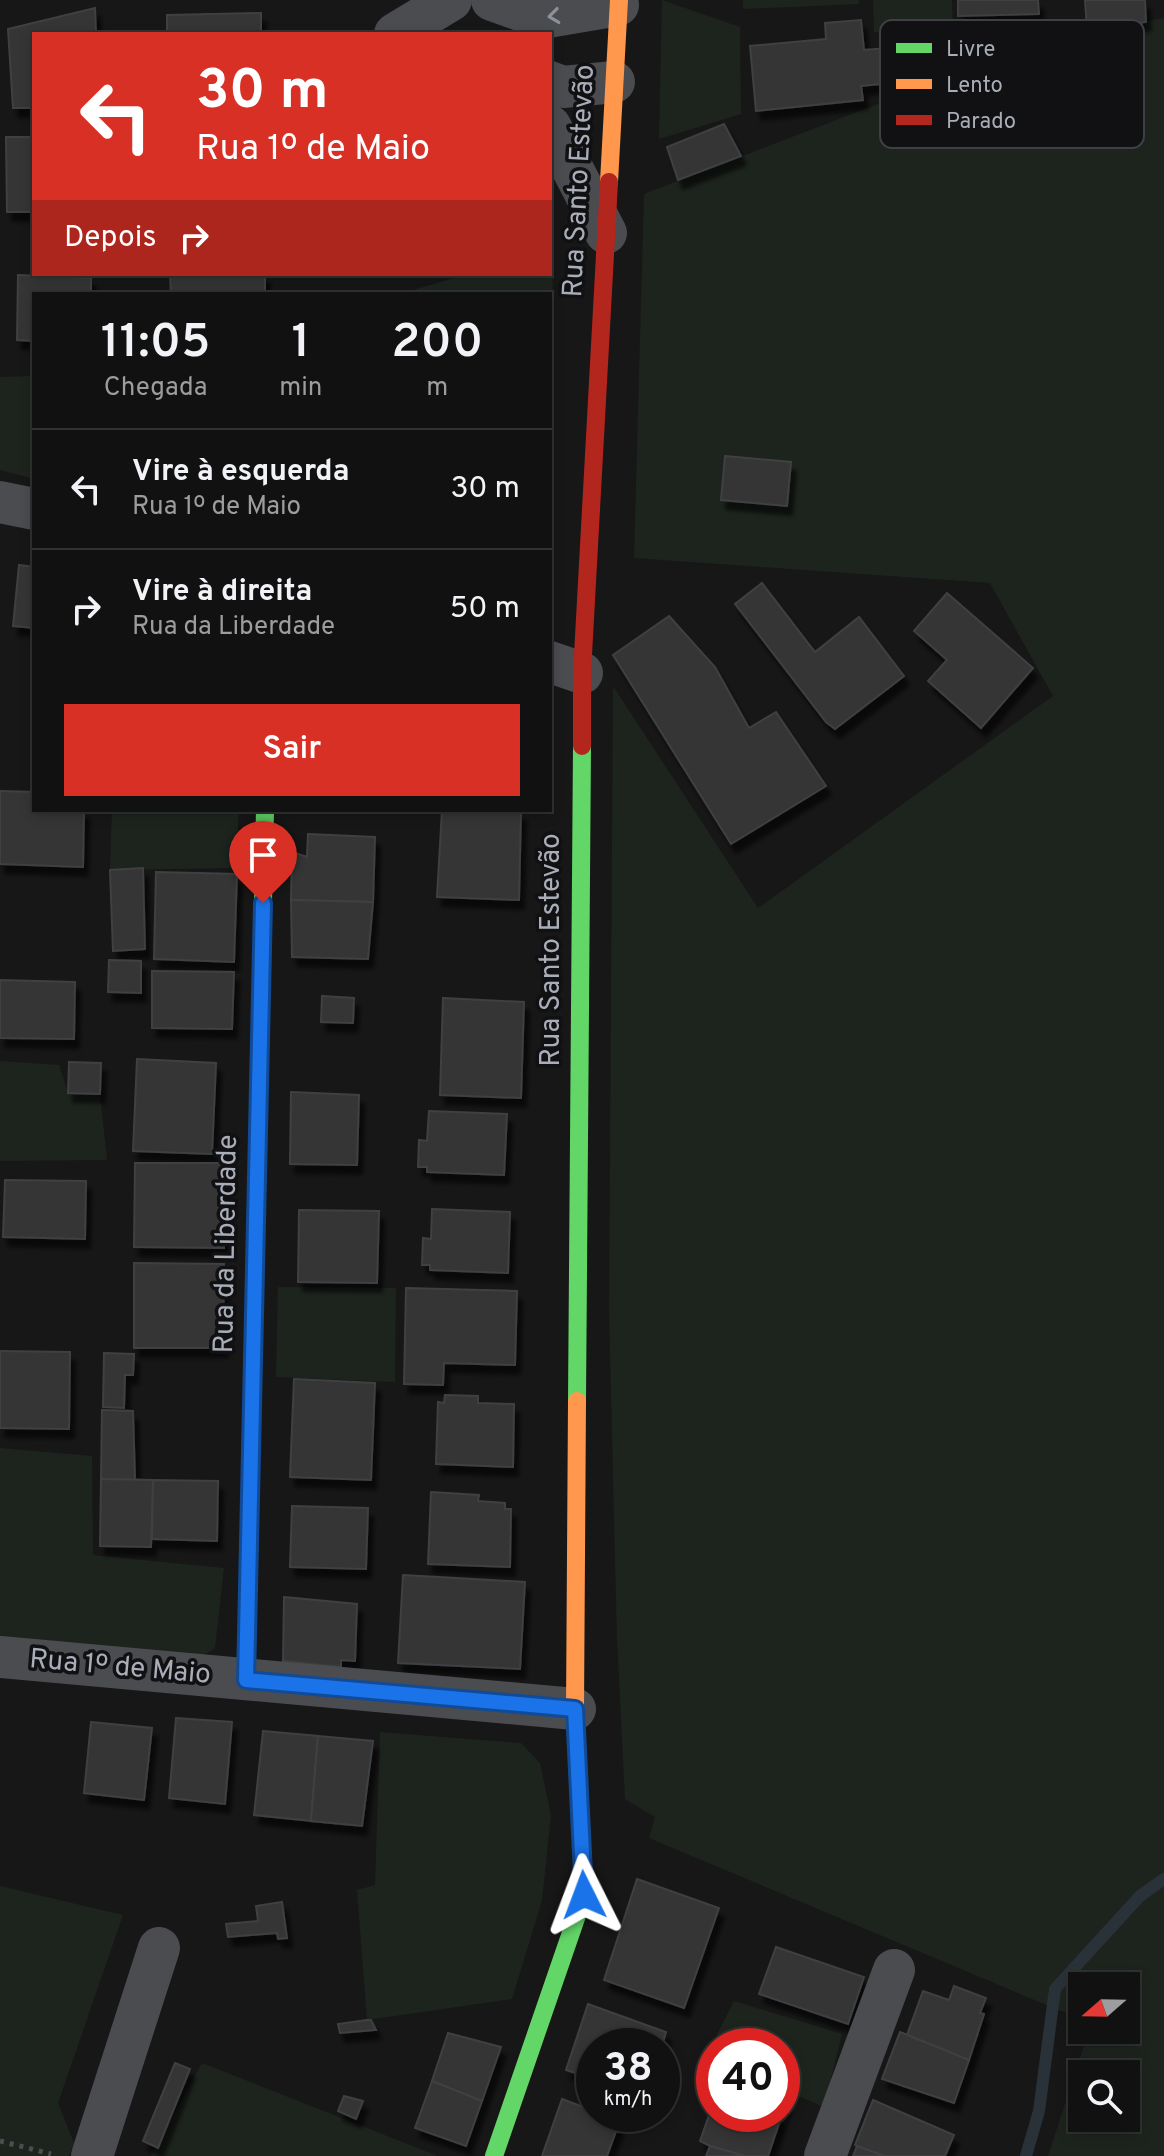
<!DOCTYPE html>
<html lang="pt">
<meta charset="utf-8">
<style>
body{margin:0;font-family:Overpass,sans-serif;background:#1a1a1a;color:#f1f3f6;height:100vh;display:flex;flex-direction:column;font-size:30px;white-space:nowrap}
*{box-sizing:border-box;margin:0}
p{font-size:26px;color:#9c9d9f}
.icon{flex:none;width:44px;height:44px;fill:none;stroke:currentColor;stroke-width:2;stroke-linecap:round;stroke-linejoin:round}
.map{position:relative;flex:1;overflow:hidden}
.sheet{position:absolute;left:32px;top:292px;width:520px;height:520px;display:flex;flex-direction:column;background:#111;border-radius:0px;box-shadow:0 4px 12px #0003,0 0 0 2px #303131}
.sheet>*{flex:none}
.banner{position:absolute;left:32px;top:32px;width:520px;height:244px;border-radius:0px;box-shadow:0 4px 12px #0003,0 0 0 2px #303131;background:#d93025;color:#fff;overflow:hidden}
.needle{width:52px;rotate:250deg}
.tools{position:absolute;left:1068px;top:1972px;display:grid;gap:16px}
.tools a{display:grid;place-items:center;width:72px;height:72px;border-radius:0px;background:#111;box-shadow:0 4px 12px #0003,0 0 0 2px #303131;font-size:40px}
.speed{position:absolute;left:576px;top:2028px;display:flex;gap:16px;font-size:40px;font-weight:700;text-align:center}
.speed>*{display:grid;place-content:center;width:104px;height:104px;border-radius:50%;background:#111;box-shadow:0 4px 12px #0003,0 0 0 2px #303131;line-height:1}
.speed small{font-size:20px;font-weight:400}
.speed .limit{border:12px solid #d22;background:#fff;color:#111}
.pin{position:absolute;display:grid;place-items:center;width:68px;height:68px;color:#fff;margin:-82px -34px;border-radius:50% 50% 50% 0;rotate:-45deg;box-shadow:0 0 8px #0007}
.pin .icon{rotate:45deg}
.me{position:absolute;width:88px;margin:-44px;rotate:357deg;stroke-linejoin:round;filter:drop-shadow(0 0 6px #0008)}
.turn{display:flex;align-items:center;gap:28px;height:168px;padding:0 32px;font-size:36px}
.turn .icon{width:104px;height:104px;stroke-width:2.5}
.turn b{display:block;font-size:56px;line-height:68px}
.then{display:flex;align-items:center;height:76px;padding:0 32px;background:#0003;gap:16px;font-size:30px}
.eta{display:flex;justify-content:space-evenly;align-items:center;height:136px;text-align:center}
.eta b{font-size:48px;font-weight:600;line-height:56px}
.cta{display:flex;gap:16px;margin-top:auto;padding:16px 32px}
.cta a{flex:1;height:92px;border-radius:0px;background:#d93025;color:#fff;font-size:32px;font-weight:600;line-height:92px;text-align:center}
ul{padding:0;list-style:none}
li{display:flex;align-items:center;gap:24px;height:120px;padding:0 32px;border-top:2px solid #303131}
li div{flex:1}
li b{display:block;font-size:30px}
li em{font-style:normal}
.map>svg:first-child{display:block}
.green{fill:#1d241e;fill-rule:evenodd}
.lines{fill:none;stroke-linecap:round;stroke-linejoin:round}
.stream{stroke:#2a3239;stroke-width:12}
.building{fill:#353536;stroke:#3f4043;stroke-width:2;filter:url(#shadow)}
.path{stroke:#4d4e52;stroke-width:5;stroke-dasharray:4 6;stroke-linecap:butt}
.street{stroke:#4b4c50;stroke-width:42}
.fast{stroke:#63d668;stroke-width:18}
.slow{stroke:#ff974d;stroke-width:18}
.jam{stroke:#b3261e;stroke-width:18}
.oneway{stroke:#8c9099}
.route-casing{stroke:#114b97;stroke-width:20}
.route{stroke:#1a73e8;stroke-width:14}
.labels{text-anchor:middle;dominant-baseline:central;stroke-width:7;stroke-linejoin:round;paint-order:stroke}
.street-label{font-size:28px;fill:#a8adb8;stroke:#111113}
.key{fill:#111113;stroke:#3e4045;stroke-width:2}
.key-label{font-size:22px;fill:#a8adb8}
</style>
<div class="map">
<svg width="1164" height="2156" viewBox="0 0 1164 2156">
<defs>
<filter id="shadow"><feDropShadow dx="5" dy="9" stdDeviation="2" flood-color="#0009"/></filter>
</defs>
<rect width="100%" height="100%" fill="#171717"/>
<g class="green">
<path d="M662,0L740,27L741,114L659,139Z"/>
<path d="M743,0H859V4L743,9Z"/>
<path d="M873,0H952L953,36L874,32Z"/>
<path d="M1164,18V2156H1048L1089,2030H1126V1986H1082V2018L1056,2009L649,1838L655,1817L625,1799L617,1640L609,1312L613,686L758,908L1053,696L990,583L634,558L644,194L1047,39ZM1082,2074H1126V2118H1082Z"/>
<path d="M553,248L552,403L550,402V294H400L467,274H550V249Z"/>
<path d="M34,376V479L0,470V377Z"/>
<path d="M112,810H239L236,868L110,870Z"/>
<path d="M0,1061L59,1065L68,1093L100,1094L107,1160L0,1161Z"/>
<path d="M278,1287L396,1288L395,1382L276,1377Z"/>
<path d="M0,1448L92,1456L93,1555L224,1568L215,1648L199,1658L0,1647Z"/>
<path d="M380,1732L521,1743L540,1763L551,1815L542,1900L512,1999L367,2020L357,1890L375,1885Z"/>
<path d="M0,1886L123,1915L58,2103L74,2143L69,2156H0Z"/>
<path d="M734,2001L842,2034L824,2107L782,2089V2046H714V2060L706,2056Z"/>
<path d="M202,2063L438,2156H151Z"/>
</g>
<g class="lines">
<path class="stream" d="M1026,2156L1039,2111L1055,1989L1140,1896L1164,1879"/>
</g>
<g class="building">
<path d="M958,0H1038L1039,14L958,16Z"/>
<path d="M1085,0H1145L1146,22L1087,30Z"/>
<path d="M95,8L96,34H34V108H13L8,29Z"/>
<path d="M261,13V34H167V15Z"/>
<path d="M861,20L864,50L925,45L929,79L861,86L863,100L756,111L750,46L826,39L825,23Z"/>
<path d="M724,124L741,156L678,180L667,147Z"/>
<path d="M6,137H34V212H7Z"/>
<path d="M170,274H265V294H171Z"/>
<path d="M18,275L91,278V294H34V341L17,340Z"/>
<path d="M725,456L791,462L787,506L721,500Z"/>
<path d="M19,565L34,567V628L13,626Z"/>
<path d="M762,583L815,652L859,617L904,676L835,729L826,722L735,604Z"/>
<path d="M947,593L1033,668L981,728L928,681L947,660L914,631Z"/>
<path d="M669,616L715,667L749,728L776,712L826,786L731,844L613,655Z"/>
<path d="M0,791L34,792V810H84L83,867L0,864Z"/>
<path d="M442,810L521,812L519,900L437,897Z"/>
<path d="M308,834L375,837L373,902L291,900L292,852L307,857Z"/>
<path d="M143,868L145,949L113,951L110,870Z"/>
<path d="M156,872L237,874L234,962L154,959Z"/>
<path d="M291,900L373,902L368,959L292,957Z"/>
<path d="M109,960L141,961V993L108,992Z"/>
<path d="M152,971L234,972L232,1029L152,1028Z"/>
<path d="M0,980L75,982L74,1039L0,1038Z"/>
<path d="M322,996L354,998L353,1023L321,1022Z"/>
<path d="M443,998L524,1002L521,1098L440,1095Z"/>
<path d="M137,1059L216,1063L212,1154L133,1151Z"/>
<path d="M69,1062L101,1063L100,1094L68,1093Z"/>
<path d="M291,1092L359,1095L357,1165L290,1164Z"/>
<path d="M429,1111L507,1114L504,1175L427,1172V1167H418L419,1140L427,1141Z"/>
<path d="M135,1163H224V1248L134,1247Z"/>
<path d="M5,1180L86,1181L85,1239L3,1237Z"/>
<path d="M432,1209L510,1212L508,1273L430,1270V1265H422L423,1238L431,1239Z"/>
<path d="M299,1210L379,1211L377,1283L298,1282Z"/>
<path d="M134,1263L224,1264L223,1348H134Z"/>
<path d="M406,1288L517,1291L515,1365L444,1363L443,1385L404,1384Z"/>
<path d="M0,1351L70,1352L69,1429L0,1428Z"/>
<path d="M104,1353L134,1354L133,1375H125L124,1408L103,1407Z"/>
<path d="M294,1379L375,1383L371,1480L290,1477Z"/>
<path d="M445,1395L478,1396V1403L514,1404L513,1467L436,1464L438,1402L444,1403Z"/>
<path d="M102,1410L133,1411L135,1480L101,1479Z"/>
<path d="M101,1479L153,1480L151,1547L100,1546Z"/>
<path d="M153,1480L218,1481L217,1541L152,1539Z"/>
<path d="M431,1492L479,1495L478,1501L505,1503V1509H511L510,1567L428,1564Z"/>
<path d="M292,1506L368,1508L366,1569L290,1567Z"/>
<path d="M403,1575L525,1582L520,1669L398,1663Z"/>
<path d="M284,1597L357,1604L355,1661L341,1660V1667L283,1661Z"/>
<path d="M176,1718L232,1722L225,1804L169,1798Z"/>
<path d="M91,1722L152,1728L144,1800L84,1793Z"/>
<path d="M263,1731L318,1736L311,1821L254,1815Z"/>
<path d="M318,1736L373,1741L362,1826L311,1821Z"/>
<path d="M637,1879L719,1908L684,2008L604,1980Z"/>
<path d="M282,1902L287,1938L278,1939L277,1933L228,1937L226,1924L258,1921L256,1906Z"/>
<path d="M776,1947L864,1977L848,2024L759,1994Z"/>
<path d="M954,1986L986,1998L980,2013L984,2014L969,2060L907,2035L923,1991L949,2000Z"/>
<path d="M588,2004L666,2032L662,2046H594V2079L566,2070Z"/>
<path d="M367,2020H371L376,2030L340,2033L338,2024Z"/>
<path d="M900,2032L969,2060L954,2103L882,2079Z"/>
<path d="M448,2033L501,2047L482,2101L432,2081Z"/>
<path d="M175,2063L190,2069L158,2148L143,2141Z"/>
<path d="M432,2081L482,2101L466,2146L415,2128Z"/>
<path d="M344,2096L363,2101L356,2119L338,2111Z"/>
<path d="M562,2099L594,2111V2114H604L620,2120L607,2156H542Z"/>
<path d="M873,2100L954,2135L945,2156H884L855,2145Z"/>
<path d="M714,2101V2114H782V2102L786,2103L768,2156H745L710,2146L700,2141Z"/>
<path d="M710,2146L745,2156H706Z"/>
<path d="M857,2146L884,2156H853Z"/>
</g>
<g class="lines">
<path class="path" d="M0,2141L51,2154"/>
<g class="street">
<path d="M492,0L542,18L618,5"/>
<path d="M395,34L451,0"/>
<path d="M550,82L563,87L614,82"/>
<path d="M550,126L606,233"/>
<path d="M0,502L34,509"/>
<path d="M550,662L582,673"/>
<path d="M0,1657L575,1709"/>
<path d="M92,2156L159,1948"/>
<path d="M825,2156L894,1970"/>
</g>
<g class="fast">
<path d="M258,1131L265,810"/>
<path d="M577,1401L582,746"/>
<path d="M494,2156L584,1895L582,1847"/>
</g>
<g class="slow">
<path d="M609,182L619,0"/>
<path d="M577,1401L575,1709L582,1847"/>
</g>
<g class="jam">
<path d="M582,746V673L609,182"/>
<path d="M246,1680L258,1131"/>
</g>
</g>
<defs><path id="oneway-chevron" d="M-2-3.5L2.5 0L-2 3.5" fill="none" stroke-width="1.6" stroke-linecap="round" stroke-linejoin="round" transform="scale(2)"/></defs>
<use class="oneway" href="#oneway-chevron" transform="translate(554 16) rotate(173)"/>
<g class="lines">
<g class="route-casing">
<path id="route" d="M263,903L246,1680L575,1709L584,1895"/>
</g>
<use href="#route" class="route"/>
</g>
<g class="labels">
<g class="street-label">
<text transform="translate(580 181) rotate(-87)">Rua Santo Estevão</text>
<text transform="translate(552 950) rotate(-90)">Rua Santo Estevão</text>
<text transform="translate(227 1244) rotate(-89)">Rua da Liberdade</text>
<text transform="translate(120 1668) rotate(5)">Rua 1º de Maio</text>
</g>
</g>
<rect x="880" y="20" width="264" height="128" rx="12" class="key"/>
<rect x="896" y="43" width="36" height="10" fill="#63d668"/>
<rect x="896" y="79" width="36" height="10" fill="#ff974d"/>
<rect x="896" y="115" width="36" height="10" fill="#b3261e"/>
<g class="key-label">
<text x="946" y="56">Livre</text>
<text x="946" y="92">Lento</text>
<text x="946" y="128">Parado</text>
</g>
</svg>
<div class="tools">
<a><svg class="needle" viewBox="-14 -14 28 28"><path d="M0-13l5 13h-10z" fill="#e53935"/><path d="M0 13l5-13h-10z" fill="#9c9d9f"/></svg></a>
<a><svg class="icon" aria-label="search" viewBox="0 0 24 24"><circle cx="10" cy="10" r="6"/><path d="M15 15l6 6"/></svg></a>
</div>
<div class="speed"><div>38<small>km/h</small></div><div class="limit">40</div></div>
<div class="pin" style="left:263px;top:903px;background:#d93025"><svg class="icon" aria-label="arrive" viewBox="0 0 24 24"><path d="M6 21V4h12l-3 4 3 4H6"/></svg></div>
<svg class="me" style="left:584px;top:1895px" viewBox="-20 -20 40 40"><path d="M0-17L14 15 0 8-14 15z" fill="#1a73e8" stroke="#fff" stroke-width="4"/></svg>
<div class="banner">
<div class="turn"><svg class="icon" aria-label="left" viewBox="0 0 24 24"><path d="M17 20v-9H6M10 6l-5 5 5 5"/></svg><div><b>30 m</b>Rua 1º de Maio</div></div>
<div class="then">Depois<svg class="icon" aria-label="right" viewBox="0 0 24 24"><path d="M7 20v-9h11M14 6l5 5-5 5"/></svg></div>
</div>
<section class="sheet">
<div class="eta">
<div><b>11:05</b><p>Chegada</p></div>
<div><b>1</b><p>min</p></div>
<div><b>200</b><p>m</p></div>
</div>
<ul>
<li><svg class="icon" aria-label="left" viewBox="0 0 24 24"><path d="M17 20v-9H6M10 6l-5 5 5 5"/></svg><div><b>Vire à esquerda</b><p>Rua 1º de Maio</p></div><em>30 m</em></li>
<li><svg class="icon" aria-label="right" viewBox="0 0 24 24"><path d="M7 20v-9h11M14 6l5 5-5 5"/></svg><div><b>Vire à direita</b><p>Rua da Liberdade</p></div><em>50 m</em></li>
</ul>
<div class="cta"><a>Sair</a></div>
</section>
</div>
